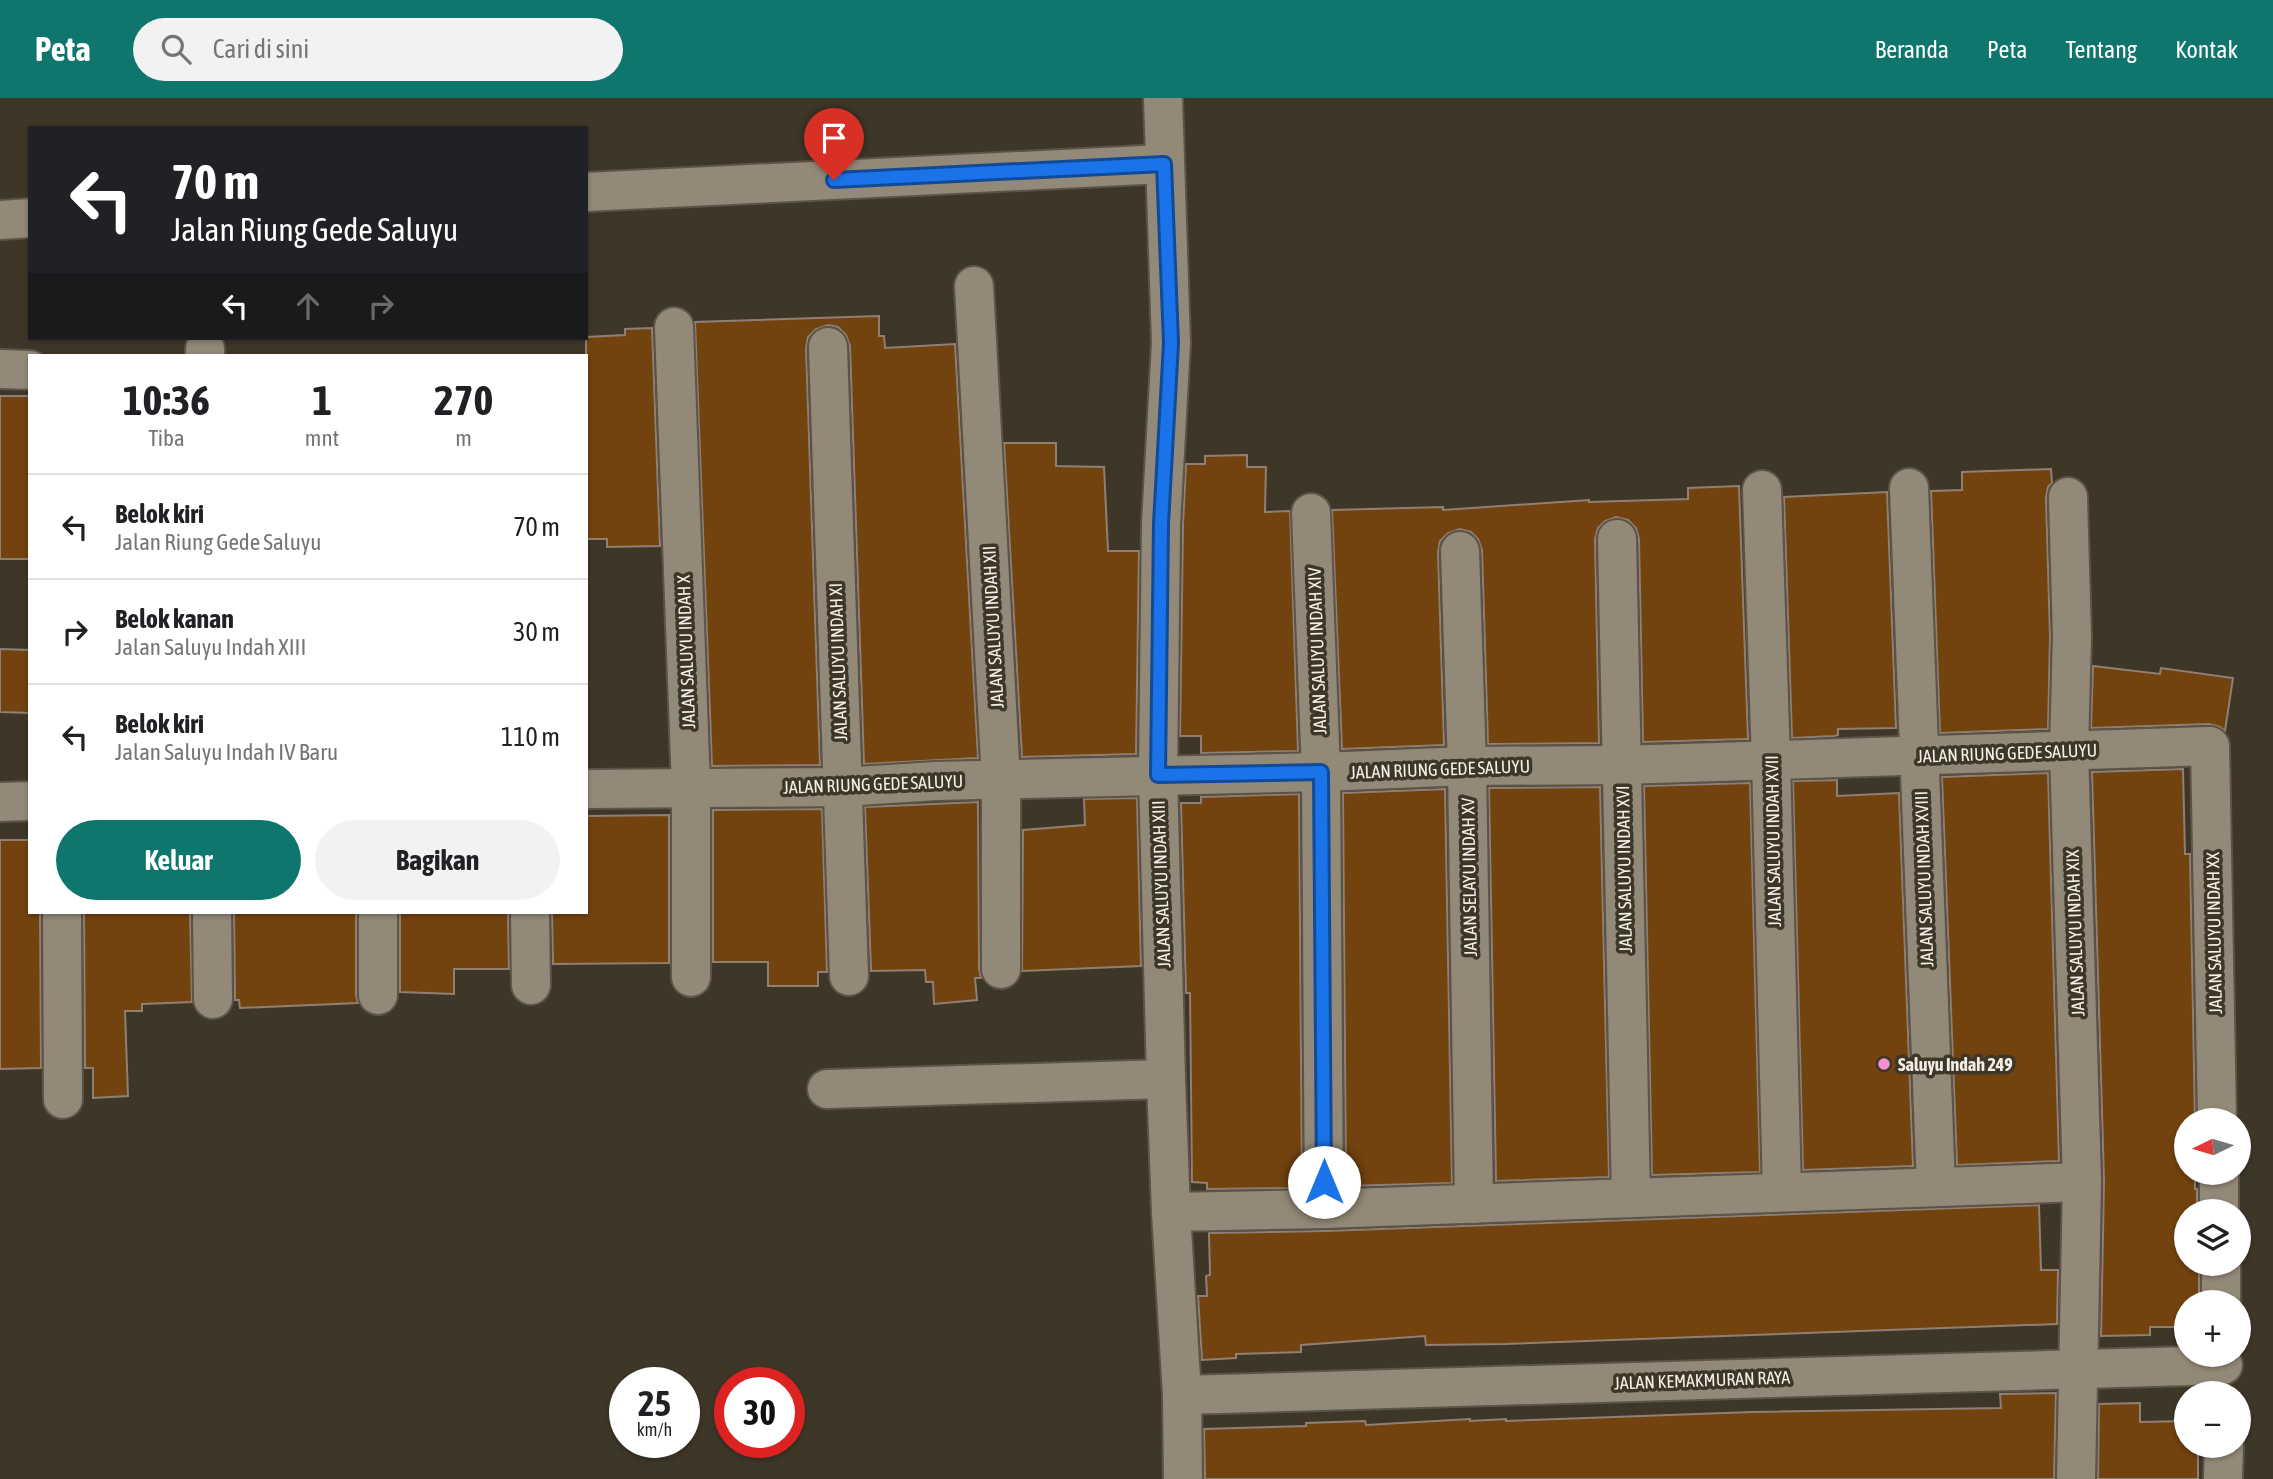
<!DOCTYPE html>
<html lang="id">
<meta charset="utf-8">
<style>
body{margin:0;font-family:"Asap Condensed",sans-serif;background:#f2f2f2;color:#202124;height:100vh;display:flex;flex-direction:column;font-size:26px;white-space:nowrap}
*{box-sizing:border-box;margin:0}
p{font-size:23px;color:#757577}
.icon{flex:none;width:38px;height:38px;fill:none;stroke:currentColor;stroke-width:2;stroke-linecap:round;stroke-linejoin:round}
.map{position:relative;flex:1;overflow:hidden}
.drawer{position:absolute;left:28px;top:256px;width:560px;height:560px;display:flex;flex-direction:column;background:#fff;border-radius:0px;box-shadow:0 2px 5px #0004}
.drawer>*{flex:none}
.guide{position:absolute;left:28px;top:28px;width:560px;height:214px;border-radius:0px;box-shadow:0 2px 5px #0004;background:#202124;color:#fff;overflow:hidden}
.needle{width:46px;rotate:265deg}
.controls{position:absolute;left:2174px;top:1010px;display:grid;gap:14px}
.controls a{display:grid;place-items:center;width:77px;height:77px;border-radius:50%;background:#fff;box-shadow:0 2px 5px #0004;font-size:35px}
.speed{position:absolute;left:609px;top:1269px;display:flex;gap:14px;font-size:35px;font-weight:700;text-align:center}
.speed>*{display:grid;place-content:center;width:91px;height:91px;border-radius:50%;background:#fff;box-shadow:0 2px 5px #0004;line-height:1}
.speed small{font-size:18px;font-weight:400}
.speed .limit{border:10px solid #d22;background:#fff;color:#111}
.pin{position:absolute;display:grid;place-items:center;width:60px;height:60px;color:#fff;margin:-72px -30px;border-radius:50% 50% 50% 0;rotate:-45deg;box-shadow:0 0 7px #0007}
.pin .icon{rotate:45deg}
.me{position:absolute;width:77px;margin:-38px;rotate:0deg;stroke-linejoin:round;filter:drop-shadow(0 0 5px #0008)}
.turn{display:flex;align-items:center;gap:24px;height:147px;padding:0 28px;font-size:32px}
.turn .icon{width:91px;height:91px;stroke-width:2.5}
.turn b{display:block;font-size:49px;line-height:60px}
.lanes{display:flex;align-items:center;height:66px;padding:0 28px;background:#0003;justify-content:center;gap:35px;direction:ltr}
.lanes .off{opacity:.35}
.eta{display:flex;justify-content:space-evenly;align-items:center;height:119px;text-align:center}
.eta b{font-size:42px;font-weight:700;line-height:49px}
.primary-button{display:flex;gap:14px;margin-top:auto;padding:14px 28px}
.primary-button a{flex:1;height:80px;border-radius:42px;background:#0f766e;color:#fff;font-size:28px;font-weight:700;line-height:80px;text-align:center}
.primary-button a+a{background:#f2f2f2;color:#202124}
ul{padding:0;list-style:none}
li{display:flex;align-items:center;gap:21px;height:105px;padding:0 28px;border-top:2px solid #e0e0e0}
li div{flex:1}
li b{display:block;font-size:26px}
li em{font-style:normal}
header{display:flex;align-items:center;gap:42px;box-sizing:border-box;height:98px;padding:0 35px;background:#0f766e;color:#fff}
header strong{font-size:33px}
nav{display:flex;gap:38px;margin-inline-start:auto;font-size:24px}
.search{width:490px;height:63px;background:#f2f2f2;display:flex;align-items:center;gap:18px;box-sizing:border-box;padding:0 24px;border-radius:38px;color:#757577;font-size:26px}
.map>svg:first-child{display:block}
.building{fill:#72420f;stroke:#908073;stroke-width:2}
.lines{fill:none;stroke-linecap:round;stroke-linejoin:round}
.street-casing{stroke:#5b5447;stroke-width:42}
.street{stroke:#938978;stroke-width:38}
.route-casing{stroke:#114b97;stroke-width:18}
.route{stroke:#1a73e8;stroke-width:12}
.poi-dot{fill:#f590d1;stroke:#3e3627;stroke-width:2.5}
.labels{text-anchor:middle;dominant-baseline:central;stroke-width:7;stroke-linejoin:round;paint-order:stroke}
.street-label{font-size:18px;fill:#f4efe6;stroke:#3e3627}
.poi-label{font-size:18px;font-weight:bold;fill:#f4efe6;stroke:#3e3627;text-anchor:start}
</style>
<header>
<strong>Peta</strong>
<div class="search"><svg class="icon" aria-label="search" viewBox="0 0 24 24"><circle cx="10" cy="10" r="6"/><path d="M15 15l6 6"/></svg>Cari di sini</div>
<nav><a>Beranda</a><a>Peta</a><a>Tentang</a><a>Kontak</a></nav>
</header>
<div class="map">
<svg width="2273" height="1381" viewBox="0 0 2273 1381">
<rect width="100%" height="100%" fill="#3e3627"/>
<g class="building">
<path d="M879,218V238H884L885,250L955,246L978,660L864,666L850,248L846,237L838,229L828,227L816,231L808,239L806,250L820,667L712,668L695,224Z"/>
<path d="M652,230L660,448L607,449V441H586V239L625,237V231Z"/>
<rect x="0" y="298" width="30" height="163"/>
<path d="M1004,345H1056V368L1104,369L1108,453H1139L1136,656L1022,659Z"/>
<path d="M1247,357V369H1266L1265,414L1290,413L1298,653L1201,655V638H1180L1183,427L1186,366H1205V358Z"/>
<path d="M2051,371L2052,385L2048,389L2046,400L2050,538L2048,631L1940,635L1931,393L1962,392V374Z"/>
<path d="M1739,388L1748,641L1643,644L1639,441L1636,430L1628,422L1616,419L1605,423L1598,430L1595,441L1599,645L1488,646L1482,452L1478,441L1471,434L1460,431L1448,435L1440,443L1438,454L1444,647L1342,651L1332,412L1443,409V412L1589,402V404L1688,401V390Z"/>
<path d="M1887,394L1896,630L1838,631V637L1834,638L1792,640L1784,399Z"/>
<path d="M0,551L30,552V615L0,614Z"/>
<path d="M2093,568L2160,576L2161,570L2233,580L2225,633L2220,629L2209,626L2091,630Z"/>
<path d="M2183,671L2185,756H2190L2195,1022H2186V1074H2195V1091H2197V1113H2186V1166H2199V1204H2186V1229H2150V1237L2101,1238L2104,1083L2092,674Z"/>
<path d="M2048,675L2059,1063L1957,1067L1942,679Z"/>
<path d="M1837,682V698L1899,695L1913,1068L1803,1072L1793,683Z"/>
<path d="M1750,685L1760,1074L1652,1077L1644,688Z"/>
<path d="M1600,689L1609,1079L1496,1083L1489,690Z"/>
<path d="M1445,691L1452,1085L1346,1088L1343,695Z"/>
<path d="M1299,696L1302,1090L1207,1091V1085L1192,1084L1190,895H1186L1181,705H1201V699Z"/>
<path d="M1137,700L1141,868L1022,873L1023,732L1085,727L1084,701Z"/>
<path d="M978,704L979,871L981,880H975L977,902L934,906L933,884H926L925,872L871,873L865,709Z"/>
<path d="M822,711L827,874H818V888H768V864H713V712Z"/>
<path d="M669,717V865L553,866L552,814H586V718Z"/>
<path d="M0,742H30V814H40L41,970L0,971Z"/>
<path d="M84,814H190L192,904L142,906V913H125L128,998L93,1000V970H85Z"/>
<path d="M234,814H356V897L358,905L240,910L239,902H235Z"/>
<path d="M400,814H508L509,871H454V896L400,894Z"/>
<path d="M2039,1107L2041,1172H2058L2057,1226L1505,1246L1426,1247L1425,1238L1301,1247V1254L1236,1256V1260L1202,1262L1198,1198H1207L1206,1178L1210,1177L1209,1135L1325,1133Z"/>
<path d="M2056,1295L2054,1381H1205L1204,1331L1306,1328V1325L1365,1323L1366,1327L1470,1321V1323L1506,1321V1323L1752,1314L2001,1310L2000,1296Z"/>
<path d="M2140,1305V1324L2186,1323V1348H2198V1381H2098L2099,1306Z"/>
</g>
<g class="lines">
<g class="street-casing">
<g id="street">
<path d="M1163,0L1171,245L1161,426L1158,677L1166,981L1171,1114L1182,1297L1183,1381"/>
<path d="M586,94L1164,66"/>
<path d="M0,122L30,120"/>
<path d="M974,188L1001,682V871"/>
<path d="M674,229L691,689V879"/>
<path d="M828,249L849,878"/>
<path d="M205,251V257"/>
<path d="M0,271L30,272"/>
<path d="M1909,390L1936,1089"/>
<path d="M1762,392L1771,662L1782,1094"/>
<path d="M2068,399L2072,538L2069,652L2082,1084L2076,1381"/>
<path d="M1311,415L1321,674L1324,1111"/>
<path d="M1617,441L1631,1100"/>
<path d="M1460,453L1467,668L1474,1106"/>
<path d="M586,691L842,689L936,683L1321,674L1467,668L1622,667L2210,648L2217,1022"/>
<path d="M0,704L30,703"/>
<path d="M62,814L63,1001"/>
<path d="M212,814L213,901"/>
<path d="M378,814V897"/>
<path d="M530,814L531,887"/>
<path d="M827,991L1166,981"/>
<path d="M2219,1074V1113"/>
<path d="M1171,1114L1324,1111L2082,1084"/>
<path d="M2221,1166V1204"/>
<path d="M1182,1297L2223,1267"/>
<path d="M2223,1381L2224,1348"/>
</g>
</g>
<use href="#street" class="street"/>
</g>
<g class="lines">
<g class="route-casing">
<path id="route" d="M834,82L1164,66L1171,245L1161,426L1158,677L1321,674L1324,1084"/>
</g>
<use href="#route" class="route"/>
</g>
<circle class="poi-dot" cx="1884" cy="966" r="7"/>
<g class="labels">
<g class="street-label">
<text transform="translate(993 529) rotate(-93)">JALAN SALUYU INDAH XII</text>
<text transform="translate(1317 553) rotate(-92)">JALAN SALUYU INDAH XIV</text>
<text transform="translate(686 554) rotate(-92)">JALAN SALUYU INDAH X</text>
<text transform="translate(838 564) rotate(-92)">JALAN SALUYU INDAH XI</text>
<text transform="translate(2007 655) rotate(-2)">JALAN RIUNG GEDE SALUYU</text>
<text transform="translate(1440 671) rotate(-2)">JALAN RIUNG GEDE SALUYU</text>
<text transform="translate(873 686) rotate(-2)">JALAN RIUNG GEDE SALUYU</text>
<text transform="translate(1773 743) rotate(-91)">JALAN SALUYU INDAH XVII</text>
<text transform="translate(1624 771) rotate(-91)">JALAN SALUYU INDAH XVI</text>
<text transform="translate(1469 779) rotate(-91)">JALAN SELAYU INDAH XV</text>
<text transform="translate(1924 781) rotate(-92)">JALAN SALUYU INDAH XVIII</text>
<text transform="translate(1161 786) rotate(-92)">JALAN SALUYU INDAH XIII</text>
<text transform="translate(2075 835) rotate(-92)">JALAN SALUYU INDAH XIX</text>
<text transform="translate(2214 835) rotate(-91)">JALAN SALUYU INDAH XX</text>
<text transform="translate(1702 1282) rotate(-2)">JALAN KEMAKMURAN RAYA</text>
</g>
<g class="poi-label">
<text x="1898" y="966">Saluyu Indah 249</text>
</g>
</g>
</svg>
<div class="controls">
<a><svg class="needle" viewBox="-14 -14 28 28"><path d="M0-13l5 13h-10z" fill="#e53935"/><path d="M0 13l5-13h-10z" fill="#757577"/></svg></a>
<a><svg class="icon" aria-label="layers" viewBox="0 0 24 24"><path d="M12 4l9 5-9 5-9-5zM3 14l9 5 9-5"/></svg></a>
<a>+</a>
<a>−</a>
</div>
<div class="speed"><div>25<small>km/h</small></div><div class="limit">30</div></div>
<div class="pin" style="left:834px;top:82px;background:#d93025"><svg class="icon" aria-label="arrive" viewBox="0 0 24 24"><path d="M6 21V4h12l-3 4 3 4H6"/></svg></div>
<svg class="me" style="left:1324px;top:1084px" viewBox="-20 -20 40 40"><circle r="19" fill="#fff"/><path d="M0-13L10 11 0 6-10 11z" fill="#1a73e8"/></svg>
<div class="guide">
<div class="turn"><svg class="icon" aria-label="left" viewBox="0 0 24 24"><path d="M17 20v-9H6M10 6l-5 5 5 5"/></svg><div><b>70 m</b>Jalan Riung Gede Saluyu</div></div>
<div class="lanes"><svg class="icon" aria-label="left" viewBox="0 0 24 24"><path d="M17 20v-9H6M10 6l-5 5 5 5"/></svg><svg class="icon off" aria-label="ahead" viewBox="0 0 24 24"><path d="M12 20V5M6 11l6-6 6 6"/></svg><svg class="icon off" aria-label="right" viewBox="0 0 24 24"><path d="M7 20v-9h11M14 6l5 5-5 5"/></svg></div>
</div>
<section class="drawer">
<div class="eta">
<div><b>10:36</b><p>Tiba</p></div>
<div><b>1</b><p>mnt</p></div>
<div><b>270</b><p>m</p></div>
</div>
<ul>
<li><svg class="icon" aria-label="left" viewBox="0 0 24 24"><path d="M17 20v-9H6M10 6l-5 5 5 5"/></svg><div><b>Belok kiri</b><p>Jalan Riung Gede Saluyu</p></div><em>70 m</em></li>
<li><svg class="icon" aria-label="right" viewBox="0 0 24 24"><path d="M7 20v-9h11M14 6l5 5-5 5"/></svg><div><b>Belok kanan</b><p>Jalan Saluyu Indah XIII</p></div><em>30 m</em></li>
<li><svg class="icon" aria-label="left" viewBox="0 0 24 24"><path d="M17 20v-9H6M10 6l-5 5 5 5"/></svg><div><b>Belok kiri</b><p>Jalan Saluyu Indah IV Baru</p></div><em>110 m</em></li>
</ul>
<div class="primary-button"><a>Keluar</a><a>Bagikan</a></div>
</section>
</div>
